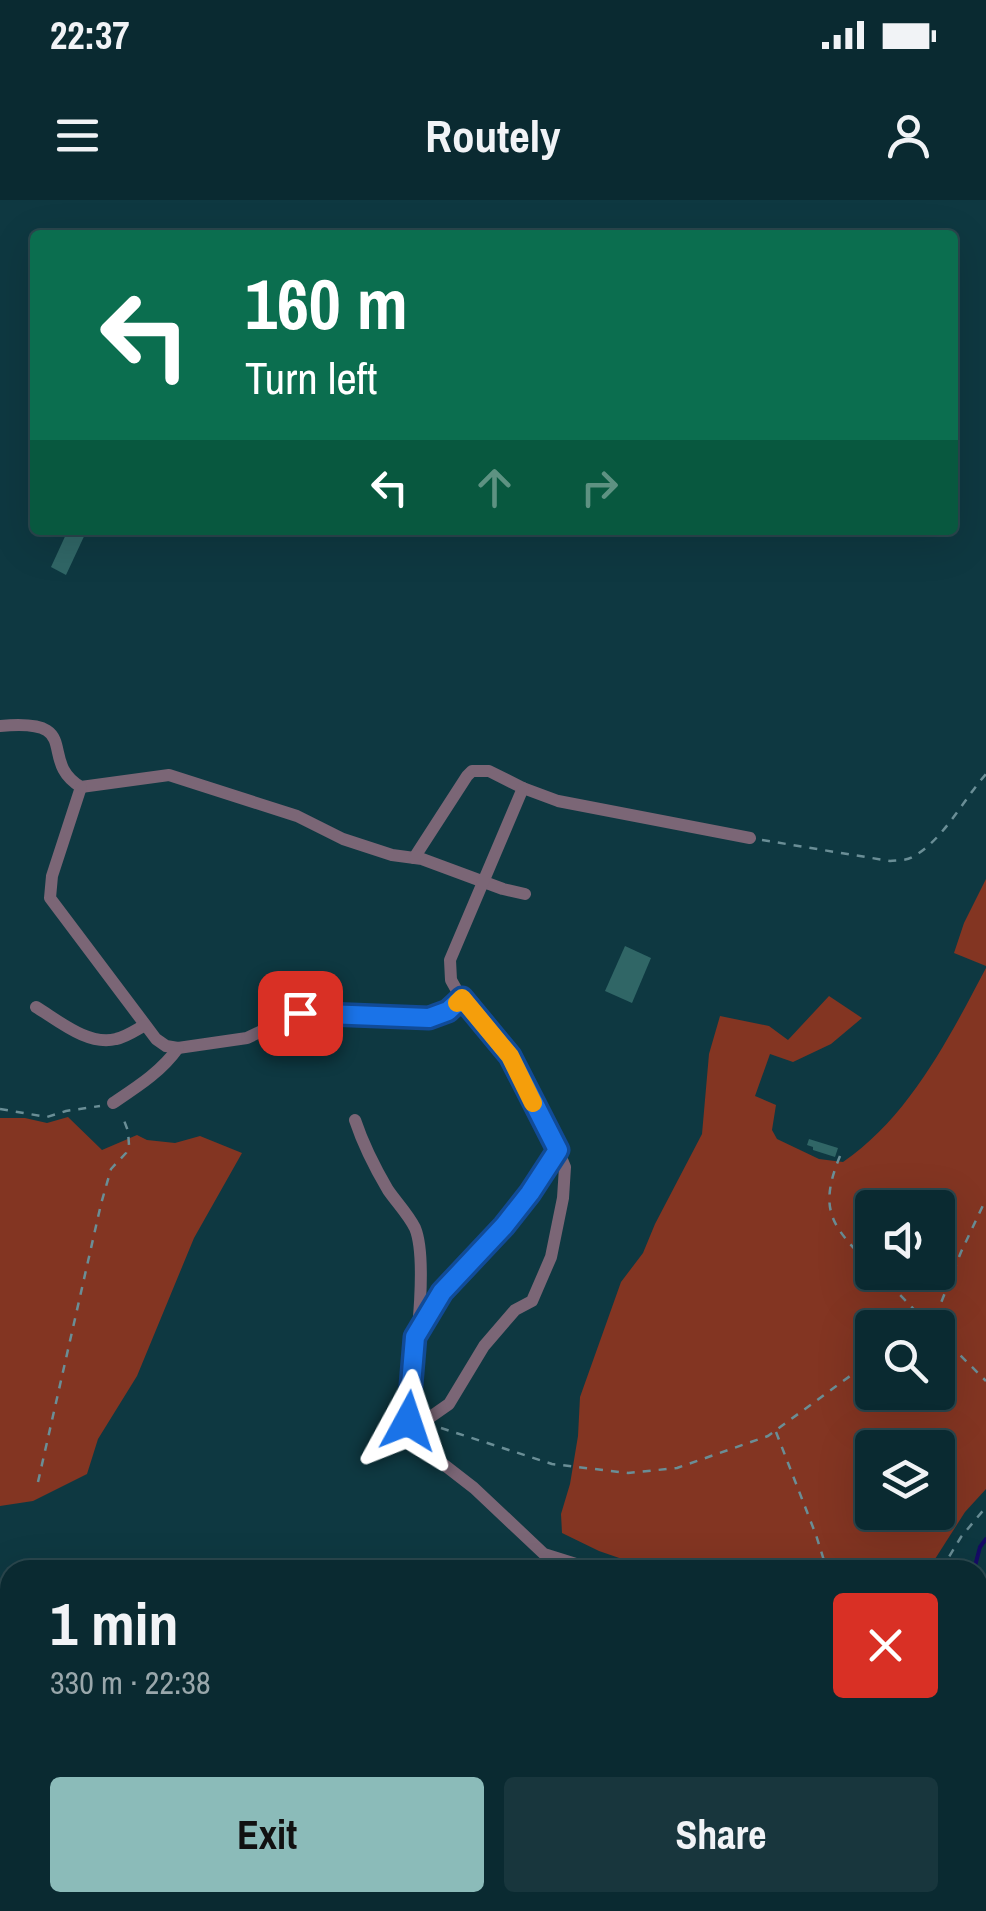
<!DOCTYPE html>
<meta charset="utf-8">
<style>
body{margin:0;font-family:"Archivo Narrow",sans-serif;background:#18363d;color:#f1f3f6;height:100vh;display:flex;flex-direction:column;font-size:38px;white-space:nowrap}
*{box-sizing:border-box;margin:0}
p{font-size:32px;color:#99a7ab}
.icon{flex:none;width:55px;height:55px;fill:none;stroke:currentColor;stroke-width:2;stroke-linecap:round;stroke-linejoin:round}
.map{position:relative;flex:1;overflow:hidden}
.panel{position:absolute;left:0px;top:1360px;width:988px;height:352px;display:flex;flex-direction:column;background:#0a2a31;border-radius:30px 30px 0 0;box-shadow:0 10px 40px #0002,0 0 0 2px #2a464d}
.panel>*{flex:none}
.top-card{position:absolute;left:30px;top:30px;width:928px;height:305px;border-radius:10px;box-shadow:0 10px 40px #0002,0 0 0 2px #2a464d;background:#0b6e4f;color:#fff;overflow:hidden}
.buttons{position:absolute;left:855px;top:990px;display:grid;gap:20px}
.buttons a{display:grid;place-items:center;width:100px;height:100px;border-radius:10px;background:#0a2a31;box-shadow:0 10px 40px #0002,0 0 0 2px #2a464d;font-size:50px}
.pin{position:absolute;display:grid;place-items:center;width:85px;height:85px;color:#fff;margin:-42px;border-radius:20px;box-shadow:0 5px 15px #0006}
.me{position:absolute;width:110px;margin:-55px;rotate:5deg;stroke-linejoin:round;filter:drop-shadow(0 0 8px #0008)}
.turn{display:flex;align-items:center;gap:35px;height:210px;padding:0 50px;font-size:45px}
.turn .icon{width:130px;height:130px;stroke-width:2.5}
.turn b{display:block;font-size:70px;line-height:85px}
.lanes{display:flex;align-items:center;height:95px;padding:0 50px;background:#0003;justify-content:center;gap:50px;direction:ltr}
.lanes .off{opacity:.35}
.round{display:grid;place-items:center;flex:none;width:105px;height:105px;border-radius:10px;background:#18363d}
.head{display:flex;align-items:center;justify-content:space-between;height:170px;padding:0 50px}
h1{font-size:60px;font-weight:800;line-height:75px}
.cta{display:flex;gap:20px;margin-top:auto;padding:20px 50px}
.cta a{flex:1;height:115px;border-radius:10px;background:#8bbbb9;color:#111;font-size:40px;font-weight:800;line-height:115px;text-align:center}
.cta a+a{background:#18363d;color:#f1f3f6}
.status{display:flex;justify-content:space-between;align-items:center;height:70px;padding:0 50px;background:#0a2a31;direction:ltr}
.status svg{height:28px;fill:currentColor}
header{display:flex;justify-content:space-between;align-items:center;height:130px;padding:0 50px;background:#0a2a31;font-size:45px;font-weight:800}
.map>svg:first-child{display:block}
.green{fill:#833522;fill-rule:evenodd}
.lines{fill:none;stroke-linecap:round;stroke-linejoin:round}
.stream{stroke:#160b66;stroke-width:4}
.building{fill:#306666}
.path{stroke:#6a8e96;stroke-width:2.5;stroke-dasharray:8 8;stroke-linecap:butt}
.minor{stroke:#7b6676;stroke-width:12}
.tertiary{stroke:#7b6676;stroke-width:15}
.route-casing{stroke:#114b97;stroke-width:25}
.route{stroke:#1a73e8;stroke-width:18}
.slow{stroke:#f59e0b;stroke-width:18}
</style>
<div class="status"><b>22:37</b><svg viewBox="0 0 49 12"><path d="M0 12V9h3v3zM5 12V6h3v6zM10 12V3h3v9zM15 12V0h3v12zM26 1h20v11H26zM47 4h2v5h-2z"/></svg></div>
<header><svg class="icon" aria-label="menu" viewBox="0 0 24 24"><path d="M4 6h16M4 12h16M4 18h16"/></svg>Routely<svg class="icon" aria-label="person" viewBox="0 0 24 24"><circle cx="12" cy="8" r="4"/><path d="M4 21q1-7 8-7t8 7"/></svg></header>
<div class="map">
<svg width="986" height="1711" viewBox="0 0 986 1711">
<rect width="100%" height="100%" fill="#0e3841"/>
<g class="green">
<path d="M986,679V766L954,753L964,723Z"/>
<path d="M986,768V1289L965,1312L928,1370H654L599,1351L562,1333L561,1314L570,1284L578,1236L580,1197L621,1082L643,1053L655,1024L702,934L709,854L720,816L769,826L788,840L829,796L862,818L831,844L793,862L770,854L755,896L776,905L772,930L777,939L819,959L843,962C909,917 949,838 986,768ZM872,1008H938V1072H872ZM872,1128H938V1192H872ZM872,1248H938V1312H872Z"/>
<path d="M68,917L102,950L137,935L147,940L175,943L200,936L242,953L194,1038L137,1176L98,1239L87,1274L33,1301L0,1306V918H25L47,923Z"/>
</g>
<g class="lines">
<path class="stream" d="M974,1370L980,1347L986,1339"/>
</g>
<g class="building">
<path d="M68,330H87L66,375L51,367Z"/>
<path d="M625,746L651,758L632,803L605,791Z"/>
<path d="M809,939L838,948L835,957L813,950V947L807,945Z"/>
</g>
<g class="lines">
<g class="path">
<path d="M762,640L890,661C898,660 907,661 914,656C943,640 964,599 986,574"/>
<path d="M0,909L47,917L66,911L100,906"/>
<path d="M840,956C817,1012 833,1027 872,1067"/>
<path d="M878,1072L932,1128"/>
<path d="M924,1128L937,1113L961,1052L986,999"/>
<path d="M938,1133L986,1181"/>
<path d="M441,1228L552,1264L628,1273L677,1268L768,1236L872,1160"/>
<path d="M776,1232L816,1335L827,1370"/>
<path d="M38,1282L101,1004L111,969L126,953L129,945L128,931L122,915"/>
<path d="M941,1370L961,1337L986,1307"/>
</g>
<g class="minor">
<path d="M0,526C86,518 36,560 81,587L169,575L297,616L343,639L392,655L422,659L503,689L525,694"/>
<path d="M81,587L52,676L50,698L156,839L166,846L178,848L247,838L300,813L429,818L448,811L461,798"/>
<path d="M414,658L467,576L472,571H489L523,588L558,601L750,638"/>
<path d="M36,807C59,821 88,846 116,839C126,837 136,830 145,825"/>
<path d="M113,903C137,887 161,872 178,848"/>
<path d="M355,920C363,944 375,968 388,990C397,1003 408,1014 415,1028C430,1064 412,1178 408,1221L409,1232L416,1243L474,1288L544,1354L595,1370"/>
<path d="M417,1134L441,1092L504,1026L530,993L558,950"/>
<path d="M409,1232L449,1204L484,1146L515,1110L532,1101L551,1057L563,998L565,967L558,950L511,856L461,798L451,780L450,760L523,588"/>
<path d="M0,1663L10,1666"/>
<path d="M127,1702L155,1711"/>
<path d="M926,1702L928,1711"/>
</g>
<g class="tertiary">
<path d="M978,1457L986,1454"/>
<path d="M0,1577L10,1579"/>
</g>
</g>
<g class="lines">
<g class="route-casing">
<path id="route" d="M300,813L429,818L448,811L462,798L510,856L558,950L530,993L504,1026L442,1092L415,1137L408,1221"/>
</g>
<use href="#route" class="route"/>
<path class="slow" d="M457,803L462,798L510,856L533,903"/>
</g>
</svg>
<div class="buttons">
<a><svg class="icon" aria-label="sound" viewBox="0 0 24 24"><path d="M4 9h4l5-4v14l-5-4H4zM17 9q2 3 0 6"/></svg></a>
<a><svg class="icon" aria-label="search" viewBox="0 0 24 24"><circle cx="10" cy="10" r="6"/><path d="M15 15l6 6"/></svg></a>
<a><svg class="icon" aria-label="layers" viewBox="0 0 24 24"><path d="M12 4l9 5-9 5-9-5zM3 14l9 5 9-5"/></svg></a>
</div>
<div class="pin" style="left:300px;top:813px;background:#d93025"><svg class="icon" aria-label="arrive" viewBox="0 0 24 24"><path d="M6 21V4h12l-3 4 3 4H6"/></svg></div>
<svg class="me" style="left:408px;top:1221px" viewBox="-20 -20 40 40"><path d="M0-17L14 15 0 8-14 15z" fill="#1a73e8" stroke="#fff" stroke-width="4"/></svg>
<div class="top-card">
<div class="turn"><svg class="icon" aria-label="left" viewBox="0 0 24 24"><path d="M17 20v-9H6M10 6l-5 5 5 5"/></svg><div><b>160 m</b>Turn left</div></div>
<div class="lanes"><svg class="icon" aria-label="left" viewBox="0 0 24 24"><path d="M17 20v-9H6M10 6l-5 5 5 5"/></svg><svg class="icon off" aria-label="ahead" viewBox="0 0 24 24"><path d="M12 20V5M6 11l6-6 6 6"/></svg><svg class="icon off" aria-label="right" viewBox="0 0 24 24"><path d="M7 20v-9h11M14 6l5 5-5 5"/></svg></div>
</div>
<section class="panel">
<div class="head"><div><h1>1 min</h1><p>330 m · 22:38</p></div><a class="round" style="background:#d93025;color:#fff"><svg class="icon" aria-label="close" viewBox="0 0 24 24"><path d="M6 6l12 12M18 6L6 18"/></svg></a></div>
<div class="cta"><a>Exit</a><a>Share</a></div>
</section>
</div>
